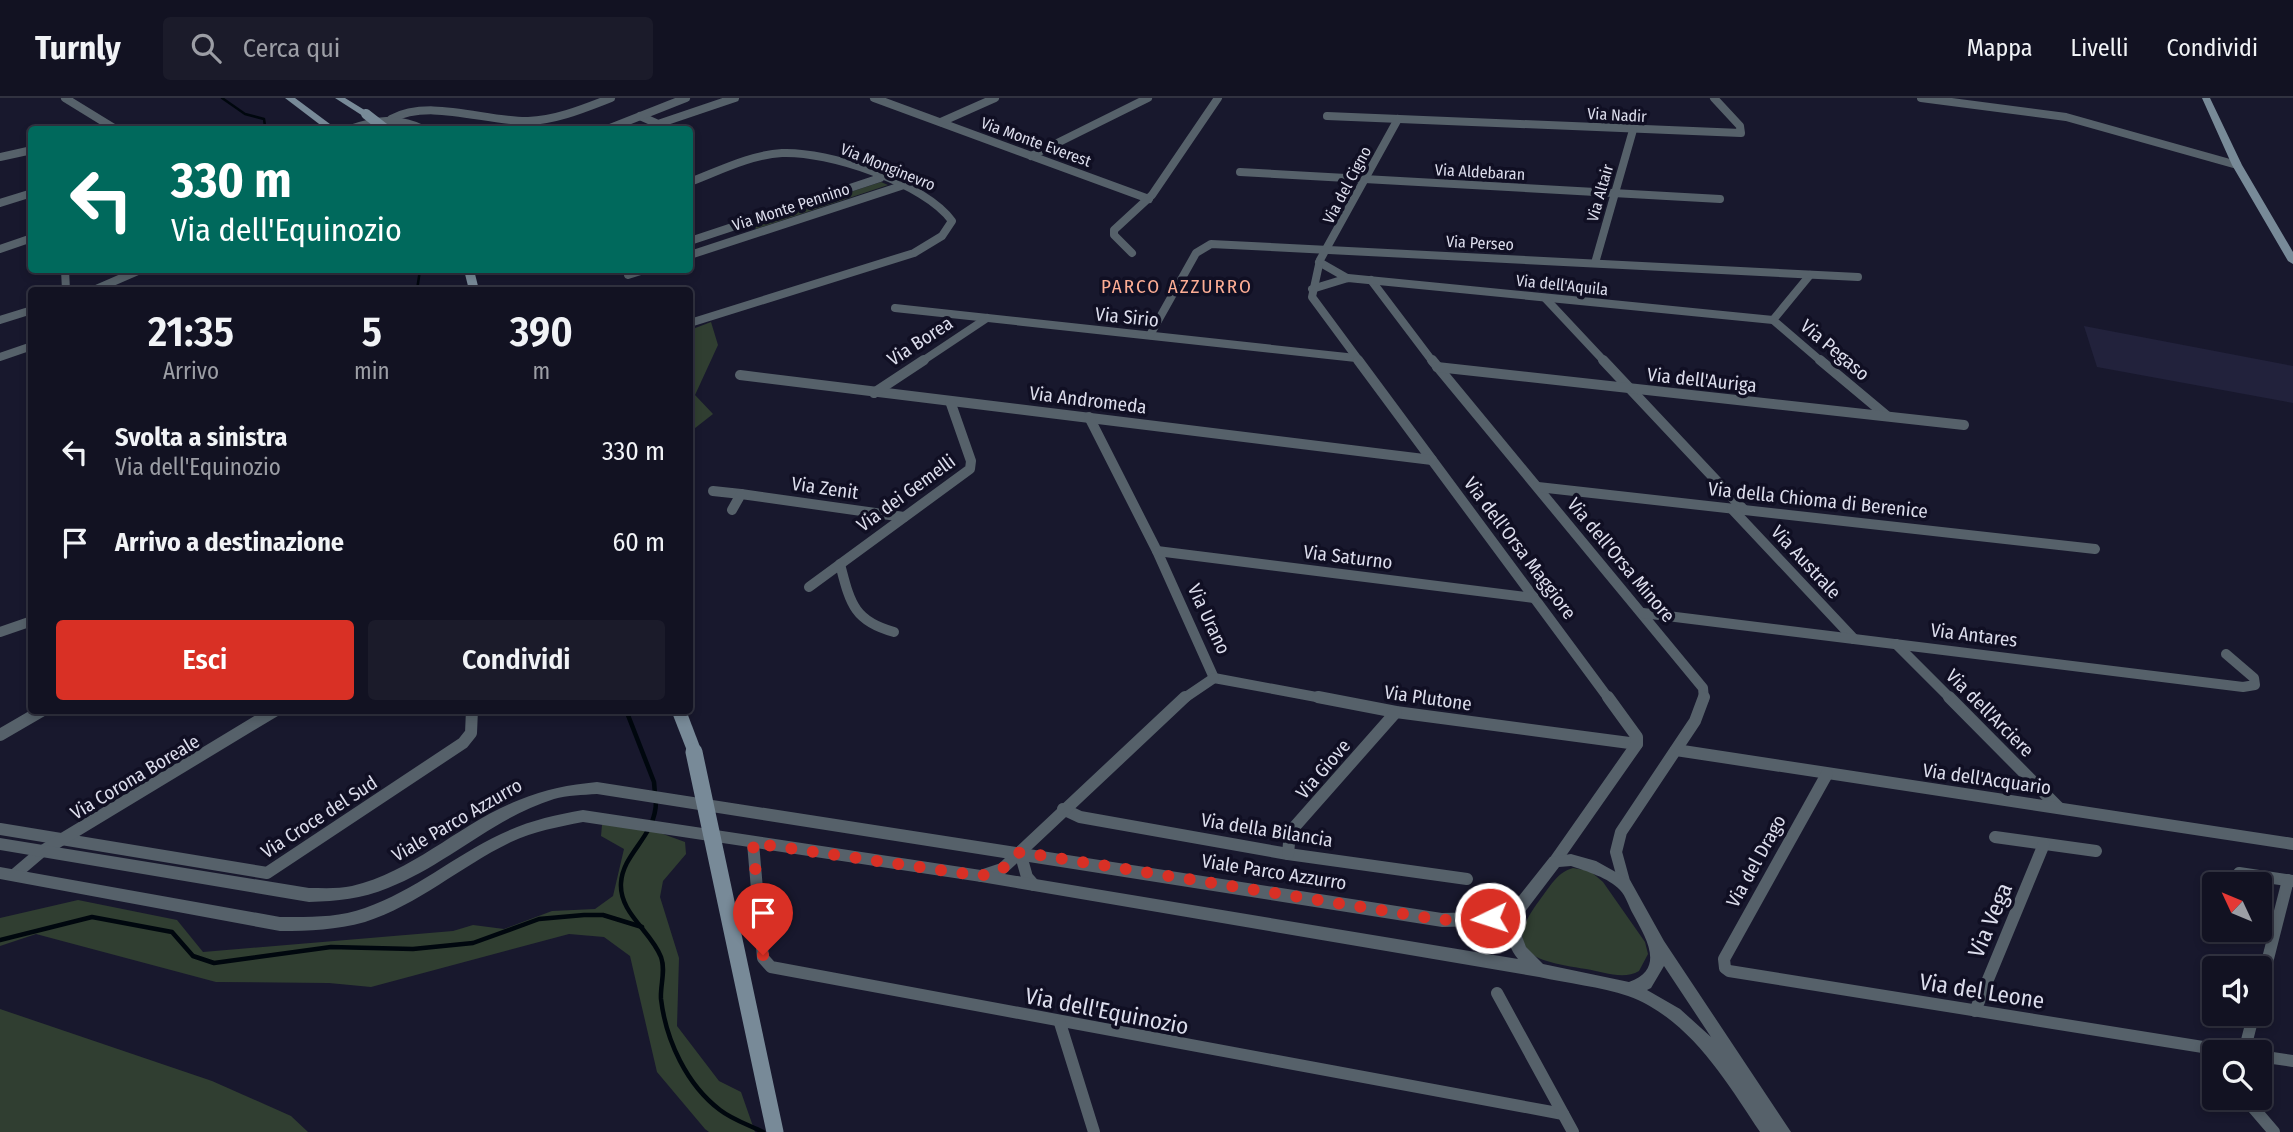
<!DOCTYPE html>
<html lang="it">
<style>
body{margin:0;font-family:"Fira Sans Condensed",sans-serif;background:#1b1b2a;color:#f1f3f6;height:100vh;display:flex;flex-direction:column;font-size:26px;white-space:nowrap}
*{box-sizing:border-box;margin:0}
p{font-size:23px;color:#9c9ea5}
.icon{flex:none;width:38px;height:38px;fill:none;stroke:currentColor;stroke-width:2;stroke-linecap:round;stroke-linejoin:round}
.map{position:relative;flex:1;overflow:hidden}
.details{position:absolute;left:28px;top:189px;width:665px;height:427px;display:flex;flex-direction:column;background:#121222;border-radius:7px;box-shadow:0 4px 10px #0003,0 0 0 2px #313240}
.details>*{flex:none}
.banner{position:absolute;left:28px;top:28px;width:665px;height:147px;border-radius:7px;box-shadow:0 4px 10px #0003,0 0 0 2px #313240;background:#00695c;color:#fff;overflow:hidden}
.needle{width:46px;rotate:314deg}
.fabs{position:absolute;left:2202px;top:774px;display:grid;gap:14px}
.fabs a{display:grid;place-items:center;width:70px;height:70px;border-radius:7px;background:#121222;box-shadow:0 4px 10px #0003,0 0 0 2px #313240;font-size:35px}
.pin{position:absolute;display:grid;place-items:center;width:60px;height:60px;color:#fff;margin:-72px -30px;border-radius:50% 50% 50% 0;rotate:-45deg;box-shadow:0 0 7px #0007}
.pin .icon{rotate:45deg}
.me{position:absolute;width:77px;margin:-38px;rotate:266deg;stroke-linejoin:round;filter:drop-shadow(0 0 5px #0008)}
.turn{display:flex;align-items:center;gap:24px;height:147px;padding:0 28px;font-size:32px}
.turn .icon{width:91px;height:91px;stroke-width:2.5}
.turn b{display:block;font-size:49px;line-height:60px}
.eta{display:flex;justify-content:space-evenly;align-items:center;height:119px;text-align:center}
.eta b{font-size:42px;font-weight:600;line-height:49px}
.action{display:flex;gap:14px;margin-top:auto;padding:14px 28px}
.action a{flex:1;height:80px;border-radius:7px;background:#d93025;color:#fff;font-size:28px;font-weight:600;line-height:80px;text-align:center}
.action a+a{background:#1b1b2a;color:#f1f3f6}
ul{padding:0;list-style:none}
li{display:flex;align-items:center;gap:21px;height:91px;padding:0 28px}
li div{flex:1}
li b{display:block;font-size:26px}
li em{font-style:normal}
header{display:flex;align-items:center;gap:42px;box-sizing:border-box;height:98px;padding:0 35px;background:#121222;border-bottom:2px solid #313240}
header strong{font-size:33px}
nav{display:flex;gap:38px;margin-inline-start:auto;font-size:24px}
.search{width:490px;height:63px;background:#1b1b2a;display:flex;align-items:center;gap:18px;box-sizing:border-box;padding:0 24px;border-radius:7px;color:#9c9ea5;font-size:26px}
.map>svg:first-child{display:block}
.built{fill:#22223c}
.green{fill:#303e31}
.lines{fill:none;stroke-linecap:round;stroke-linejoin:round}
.stream-far1{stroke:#00070e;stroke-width:2.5}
.stream{stroke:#00070e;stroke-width:4.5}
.minor-far2{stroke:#56616a;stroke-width:8}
.minor-far1{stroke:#56616a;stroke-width:10}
.minor{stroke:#56616a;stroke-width:12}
.tertiary{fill:#56616a;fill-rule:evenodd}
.secondary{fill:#788a98;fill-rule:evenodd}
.secondary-bridge-far1{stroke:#788a98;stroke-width:10}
.secondary-bridge{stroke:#788a98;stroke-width:17}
.route{stroke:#d93025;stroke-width:12;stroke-dasharray:0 21.6}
.labels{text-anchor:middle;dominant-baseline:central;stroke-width:7;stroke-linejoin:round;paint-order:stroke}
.far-street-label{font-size:16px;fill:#dcddec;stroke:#100f23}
.far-quarter-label{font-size:19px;letter-spacing:2px;fill:#fcad94;stroke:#100f23}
.street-label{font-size:19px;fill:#dcddec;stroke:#100f23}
.near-street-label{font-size:23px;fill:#dcddec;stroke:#100f23}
</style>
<header>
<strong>Turnly</strong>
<div class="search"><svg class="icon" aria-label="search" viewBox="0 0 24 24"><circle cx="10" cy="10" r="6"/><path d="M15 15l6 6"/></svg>Cerca qui</div>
<nav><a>Mappa</a><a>Livelli</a><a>Condividi</a></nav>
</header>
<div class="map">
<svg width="2293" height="1034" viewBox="0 0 2293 1034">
<rect width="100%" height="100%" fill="#18182d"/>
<path class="built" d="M2084,228L2293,268V305L2097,269Z"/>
<g class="green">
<path d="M881,84L888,87L756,131L752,126Z"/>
<path d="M711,224L718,247L695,297L713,316L690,334V232Z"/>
<path d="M630,724L685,744L686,756L663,783L660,799L679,860L677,928L719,983L741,994L755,1034H709L705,1031L657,974L630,858L604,839L569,836L371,889L329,885L216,884L36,836L0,848V820L78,802L177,822L203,854L453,833L473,827L504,831L552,813L595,811L613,798L624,751L601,738L602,727Z"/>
<path d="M1573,770L1590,773L1603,784L1645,844L1648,856L1639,873C1624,882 1603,874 1586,871C1540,864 1498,857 1539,803C1549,790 1557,774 1573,770Z"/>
<path d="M0,911L212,983L291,1018L308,1034H0Z"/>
</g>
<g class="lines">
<g class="stream-far1">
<path d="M222,0L245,16L264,21L265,28L273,32"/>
<path d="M417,192L420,172"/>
</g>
<g class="stream">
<path d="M626,612L654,684L655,696"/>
<path d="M656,703C656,739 623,754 621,785C619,815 651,833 661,859C666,873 660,887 661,901C666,943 687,987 720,1012C733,1022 749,1027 763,1034"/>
<path d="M0,842L92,819L172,834L193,858L214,865L331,849L413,851L473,845L539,821L584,817H603L642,829"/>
</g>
<g class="minor-far2">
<path d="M65,0L117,32"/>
<path d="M874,0L1149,101"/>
<path d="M1921,0L2066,19L2237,67"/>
<path d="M640,18L658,26L735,0"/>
<path d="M1327,18L1741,35L1740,28L1714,0"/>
<path d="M391,21C430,0 486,24 528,23C557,22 585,10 611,0"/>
<path d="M941,24L995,0"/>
<path d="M347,32C375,22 398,18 425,32"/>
<path d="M605,32L686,0"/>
<path d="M1031,58L1148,0"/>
<path d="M0,59L32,52"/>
<path d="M1240,74L1720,101"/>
<path d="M690,84C719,73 750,57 782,55C828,53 925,85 952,123L942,138L914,155L690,225"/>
<path d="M0,105L32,95"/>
<path d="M690,143L880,80"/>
<path d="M0,151L32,140"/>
<path d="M1132,155L1114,137V132L1152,97L1218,0"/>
<path d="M690,157L901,88"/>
<path d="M1319,164L1347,180"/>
<path d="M1595,165L1633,32"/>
<path d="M65,172L66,192"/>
<path d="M628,177L644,172"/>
<path d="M1810,177L1773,222L1822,264"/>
<path d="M1371,182L1433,264"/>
<path d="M1312,191L1348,180L1773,222"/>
<path d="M94,192L140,172"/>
<path d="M1545,200L1605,264"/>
<path d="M895,210L1356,260"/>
<path d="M0,222L32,212"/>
<path d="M1150,237L1196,155L1211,146L1858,179"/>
<path d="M0,259L32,248"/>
<path d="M921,264L987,220"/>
<path d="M1360,264L1312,199L1320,162L1398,21"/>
</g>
<g class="minor-far1">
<path d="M1358,262L1609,601"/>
<path d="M1432,262L1703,590L1704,601"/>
<path d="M1603,262L1744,412"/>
<path d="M1820,262L1887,318"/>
<path d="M1437,269L1964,327"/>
<path d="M740,277L1432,362"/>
<path d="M874,295L924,262"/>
<path d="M1089,319L1157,453L1214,580"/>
<path d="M1538,389L2095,451"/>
<path d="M713,393L741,396"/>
<path d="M1732,411L1854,541"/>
<path d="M732,412L741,396L904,419"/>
<path d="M1157,453L1534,500"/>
<path d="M840,466C850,504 853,523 894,534"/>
<path d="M809,489L970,371L971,363L950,303"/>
<path d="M1643,515L2243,589L2255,587L2254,580L2226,556"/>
<path d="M0,534L32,523"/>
<path d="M1896,546L1951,601"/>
<path d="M1214,580L1327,601"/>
<path d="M1183,601L1214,580"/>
</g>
<g class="minor">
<path d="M1318,599L1396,614L1637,646"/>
<path d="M1949,599L2059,710"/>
<path d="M0,637L43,612"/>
<path d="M1676,652L2293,746"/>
<path d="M1827,676L1724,861L1725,870L1729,873L2234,954"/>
<path d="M1063,711L1080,719L1288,756L1467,781"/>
<path d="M0,731L267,775L463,645L471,635L472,612"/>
<path d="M1995,739L2096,753"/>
<path d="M753,745L763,860L771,869L1563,1016"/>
<path d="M1020,754L1027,779L1034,787"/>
<path d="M1288,756L1290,734L1396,614"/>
<path d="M1555,763L1637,646V639L1608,599"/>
<path d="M2239,775L2293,783"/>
<path d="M14,777L41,754L276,612"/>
<path d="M981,778L1002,771L1185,599"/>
<path d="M1625,787L1616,754L1621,734L1695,623L1704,599"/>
<path d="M1497,895L1573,1034"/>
<path d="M2259,896L2288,782"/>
<path d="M1975,913L2044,746"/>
<path d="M1060,925L1094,1034"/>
<path d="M2244,954L2254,915"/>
<path d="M2259,958L2293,963"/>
<path d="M2244,999L2274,1034"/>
</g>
<path class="tertiary" d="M597,684L1442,815L1483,814L1515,803L1550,759L1571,756L1596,763L1630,782L1664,843L1791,1034H1760C1726,983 1689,920 1628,898C1601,889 1567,885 1539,879L981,784L583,724C558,729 534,733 511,744C461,768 418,807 365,824C336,832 310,833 280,833L0,781V769L280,819C309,819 337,820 365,810C414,793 454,758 501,736C528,723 554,717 583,712L981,772L1518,861C1508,849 1505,834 1508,819L1483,828L1442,829L597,696C583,697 567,697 554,701C493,720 447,767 388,790C361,801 338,803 309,804L0,752V740L309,790C323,790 339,791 352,788C415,773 460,725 519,702C546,691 568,687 597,684ZM1571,768C1586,773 1609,780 1620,792C1626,798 1629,809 1633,816C1646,840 1666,871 1629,884L1543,866L1526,849L1520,833L1524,815L1559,769ZM1664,868L1711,939L1680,911L1647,892L1651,890Z"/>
<g class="secondary">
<path d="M285,0H295L338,32H327Z"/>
<path d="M335,0H345L371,16L363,18Z"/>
<path d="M2202,0H2210L2242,67L2293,154V166L2288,163L2232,67Z"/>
<path d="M464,172H474L479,192H469Z"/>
<path d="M671,612H686L702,654L699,658L694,660L689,658Z"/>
</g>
<path class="secondary-bridge-far1" d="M366,16L384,30"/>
<path class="secondary-bridge" d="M694,654L775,1034"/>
</g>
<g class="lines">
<path class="route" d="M763,857L753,745L981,778L1002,771L1020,754L1442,822L1490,820"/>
</g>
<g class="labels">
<g class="far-street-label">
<text transform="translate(1617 17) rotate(3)">Via Nadir</text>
<text transform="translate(1036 44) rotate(20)">Via Monte Everest</text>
<text transform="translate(888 69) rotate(22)">Via Monginevro</text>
<text transform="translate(1480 74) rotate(3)">Via Aldebaran</text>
<text transform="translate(1347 87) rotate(-62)">Via del Cigno</text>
<text transform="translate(1600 95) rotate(-74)">Via Altair</text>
<text transform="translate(791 109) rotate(-18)">Via Monte Pennino</text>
<text transform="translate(1480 145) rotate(3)">Via Perseo</text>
<text transform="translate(1562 187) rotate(6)">Via dell'Aquila</text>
</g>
<g class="far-quarter-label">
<text x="1177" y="188">PARCO AZZURRO</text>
</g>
<g class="street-label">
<text transform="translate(1127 219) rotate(6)">Via Sirio</text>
<text transform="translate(920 243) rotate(-33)">Via Borea</text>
<text transform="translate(1835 252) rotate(40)">Via Pegaso</text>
<text transform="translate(1702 282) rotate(6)">Via dell'Auriga</text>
<text transform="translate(1088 302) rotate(7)">Via Andromeda</text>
<text transform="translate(825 390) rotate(8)">Via Zenit</text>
<text transform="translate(906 395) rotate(-36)">Via dei Gemelli</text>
<text transform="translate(1818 402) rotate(6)">Via della Chioma di Berenice</text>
<text transform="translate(1520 450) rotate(53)">Via dell'Orsa Maggiore</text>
<text transform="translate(1348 459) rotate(7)">Via Saturno</text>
<text transform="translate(1621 462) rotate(50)">Via dell'Orsa Minore</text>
<text transform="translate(1806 464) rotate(47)">Via Australe</text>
<text transform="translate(1209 521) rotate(65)">Via Urano</text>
<text transform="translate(1974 537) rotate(7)">Via Antares</text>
<text transform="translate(1428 600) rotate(8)">Via Plutone</text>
<text transform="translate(1990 615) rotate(45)">Via dell'Arciere</text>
<text transform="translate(1323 671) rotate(-49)">Via Giove</text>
<text transform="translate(135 679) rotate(-31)">Via Corona Boreale</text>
<text transform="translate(1987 681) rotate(8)">Via dell'Acquario</text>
<text transform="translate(319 719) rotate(-33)">Via Croce del Sud</text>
<text transform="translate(457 722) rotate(-30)">Viale Parco Azzurro</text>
<text transform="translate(1267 732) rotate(9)">Via della Bilancia</text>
<text transform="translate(1756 763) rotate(-61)">Via del Drago</text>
<text transform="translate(1274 774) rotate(9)">Viale Parco Azzurro</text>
</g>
<g class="near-street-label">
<text transform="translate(1990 822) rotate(-67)">Via Vega</text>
<text transform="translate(1982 893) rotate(9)">Via del Leone</text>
<text transform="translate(1107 913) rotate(11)">Via dell'Equinozio</text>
</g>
</g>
</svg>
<div class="fabs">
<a><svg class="needle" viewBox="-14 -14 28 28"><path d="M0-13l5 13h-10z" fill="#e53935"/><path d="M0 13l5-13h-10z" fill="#9c9ea5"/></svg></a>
<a><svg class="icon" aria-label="sound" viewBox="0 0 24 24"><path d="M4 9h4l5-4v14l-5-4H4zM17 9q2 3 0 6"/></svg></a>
<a><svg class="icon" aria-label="search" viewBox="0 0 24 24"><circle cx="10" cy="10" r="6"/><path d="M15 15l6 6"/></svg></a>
</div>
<div class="pin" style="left:763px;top:857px;background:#d93025"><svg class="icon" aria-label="arrive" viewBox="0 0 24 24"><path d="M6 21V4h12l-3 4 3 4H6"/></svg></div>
<svg class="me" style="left:1490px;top:820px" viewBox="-20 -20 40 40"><circle r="17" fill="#d93025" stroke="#fff" stroke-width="3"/><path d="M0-11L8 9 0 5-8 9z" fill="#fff"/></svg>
<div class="banner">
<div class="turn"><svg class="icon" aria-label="left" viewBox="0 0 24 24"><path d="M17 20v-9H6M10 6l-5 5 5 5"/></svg><div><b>330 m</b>Via dell'Equinozio</div></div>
</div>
<section class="details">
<div class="eta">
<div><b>21:35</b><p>Arrivo</p></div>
<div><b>5</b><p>min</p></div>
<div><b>390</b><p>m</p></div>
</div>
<ul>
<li><svg class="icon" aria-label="left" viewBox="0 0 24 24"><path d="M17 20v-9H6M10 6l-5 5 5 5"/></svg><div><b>Svolta a sinistra</b><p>Via dell'Equinozio</p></div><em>330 m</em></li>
<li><svg class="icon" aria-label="arrive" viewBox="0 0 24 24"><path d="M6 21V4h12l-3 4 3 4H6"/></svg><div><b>Arrivo a destinazione</b></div><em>60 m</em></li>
</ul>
<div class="action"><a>Esci</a><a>Condividi</a></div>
</section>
</div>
